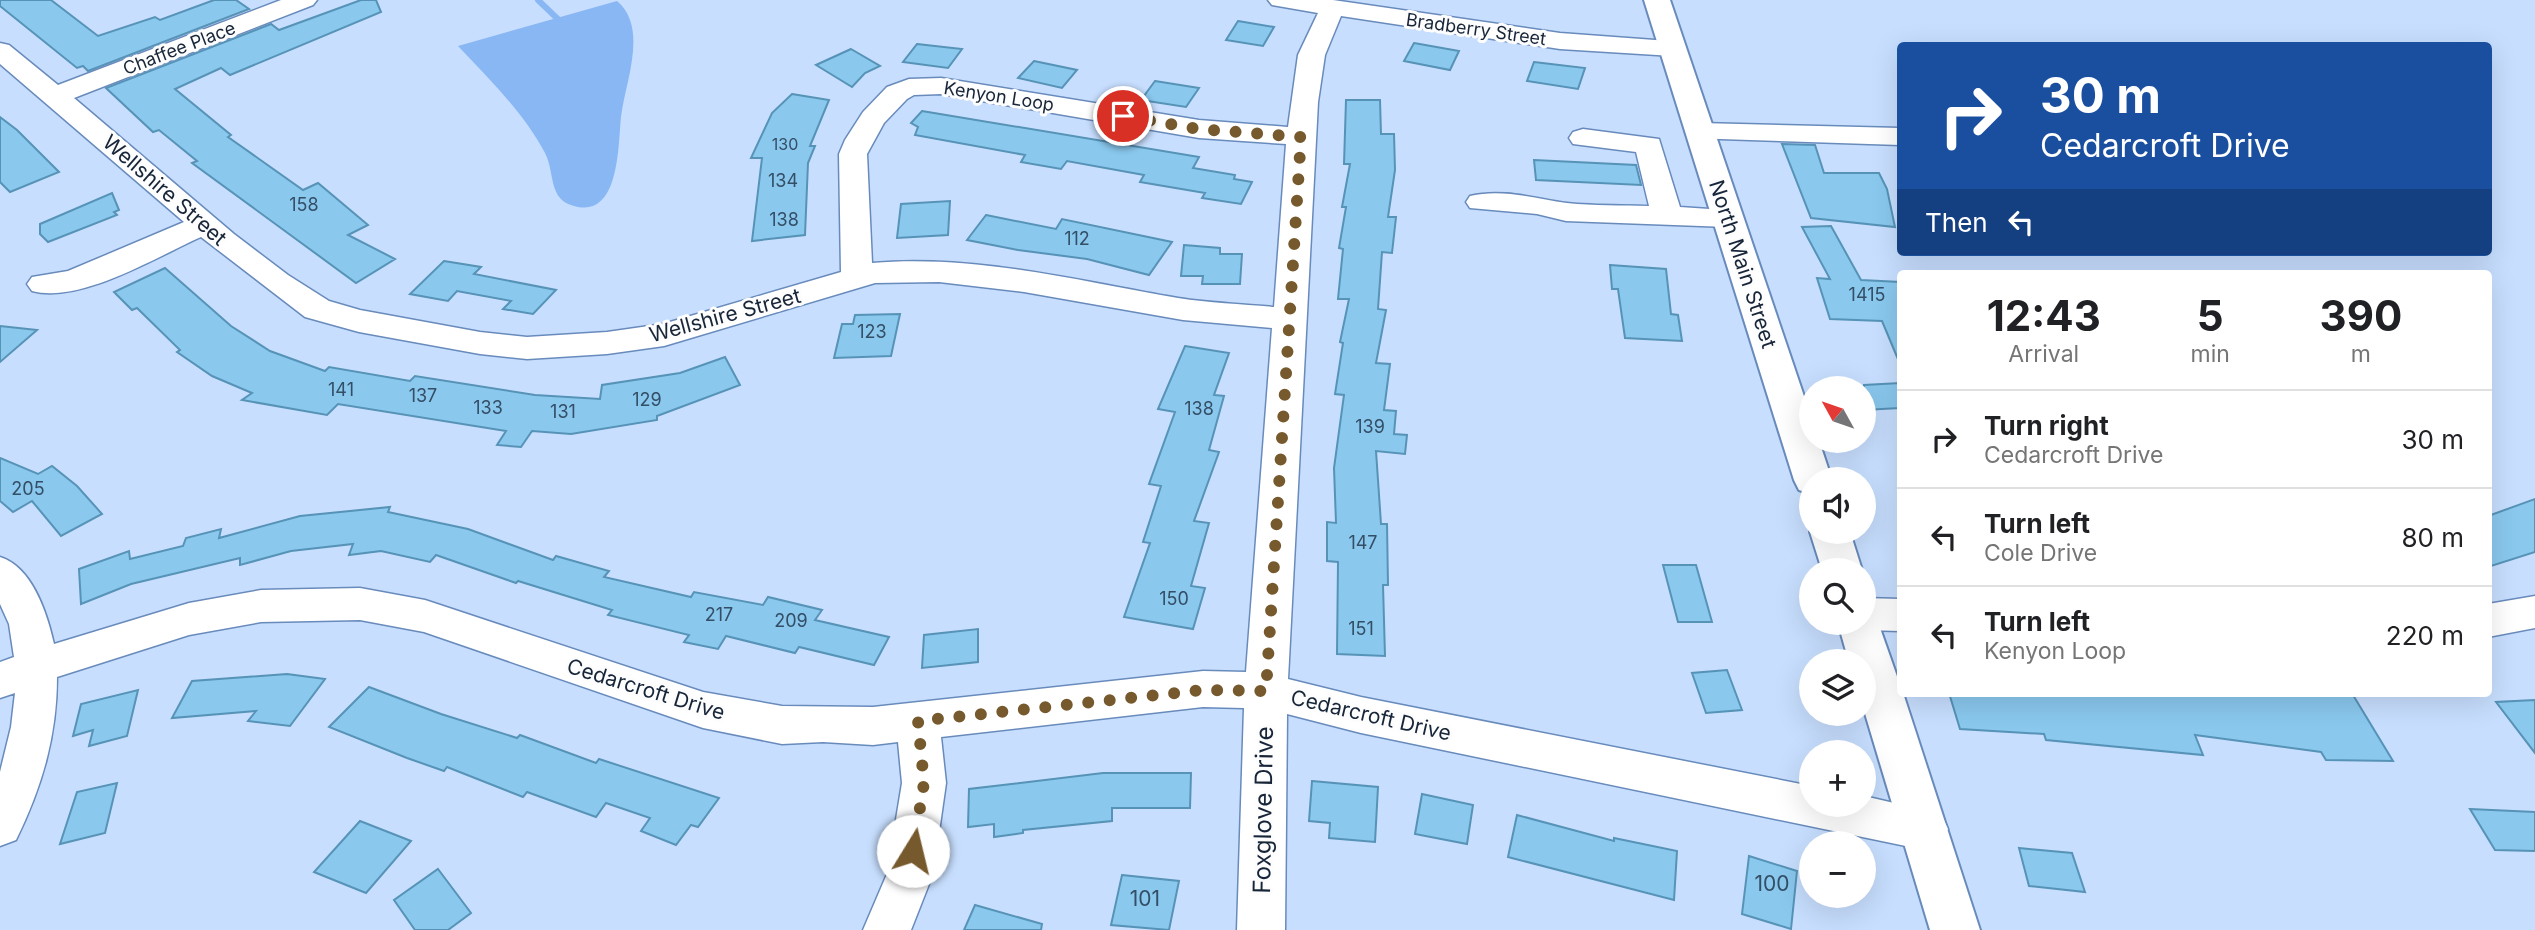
<!DOCTYPE html>
<meta charset="utf-8">
<style>
body{margin:0;font-family:Inter,sans-serif;background:#f6f6f6;color:#202124;height:100vh;display:flex;flex-direction:column;font-size:26px;white-space:nowrap}
*{box-sizing:border-box;margin:0}
p{font-size:23px;color:#757577}
.icon{flex:none;width:38px;height:38px;fill:none;stroke:currentColor;stroke-width:2;stroke-linecap:round;stroke-linejoin:round}
.map{position:relative;flex:1;overflow:hidden}
.drawer{position:absolute;left:1897px;top:270px;width:595px;height:427px;display:flex;flex-direction:column;background:#fff;border-radius:7px;box-shadow:0 7px 28px #0002}
.drawer>*{flex:none}
.top-card{position:absolute;left:1897px;top:42px;width:595px;height:214px;border-radius:7px;box-shadow:0 7px 28px #0002;background:#1a4fa0;color:#fff;overflow:hidden}
.needle{width:46px;rotate:310deg}
.controls{position:absolute;left:1799px;top:376px;display:grid;gap:14px}
.controls a{display:grid;place-items:center;width:77px;height:77px;border-radius:50%;background:#fff;box-shadow:0 7px 28px #0002;font-size:35px}
.pin{position:absolute;display:grid;place-items:center;width:60px;height:60px;color:#fff;margin:-30px;border:4px solid #fff;border-radius:50%;box-shadow:0 2px 7px #0007}
.me{position:absolute;width:77px;margin:-38px;rotate:9deg;stroke-linejoin:round;filter:drop-shadow(0 0 5px #0008)}
.turn{display:flex;align-items:center;gap:24px;height:147px;padding:0 28px;font-size:32px}
.turn .icon{width:91px;height:91px;stroke-width:2.5}
.turn b{display:block;font-size:49px;line-height:60px}
.then{display:flex;align-items:center;height:66px;padding:0 28px;background:#0003;gap:14px;font-size:26px}
.eta{display:flex;justify-content:space-evenly;align-items:center;height:119px;text-align:center}
.eta b{font-size:42px;font-weight:700;line-height:49px}
ul{padding:0;list-style:none}
li{display:flex;align-items:center;gap:21px;height:98px;padding:0 28px;border-top:2px solid #e0e0e0}
li div{flex:1}
li b{display:block;font-size:26px}
li em{font-style:normal}
.map>svg:first-child{display:block}
.water{fill:#89b7f4}
.lines{fill:none;stroke-linecap:round;stroke-linejoin:round}
.stream{stroke:#89b7f4;stroke-width:6}
.building{fill:#8ac8ee;stroke:#5693b7;stroke-width:2}
.minor-casing{stroke:#688bbc;stroke-width:3}
.major-casing{stroke:#688bbc;stroke-width:4}
.minor{fill:#fff;fill-rule:evenodd}
.major{fill:#fff;fill-rule:evenodd}
.route{stroke:#76592c;stroke-width:12;stroke-dasharray:0 21.6}
.labels{text-anchor:middle;dominant-baseline:central;stroke-width:6;stroke-linejoin:round;paint-order:stroke}
.far-number-label{font-size:16px;fill:#344e66}
.far-street-label{font-size:18px;fill:#172539;stroke:#fdfdfd}
.number-label{font-size:18px;fill:#344e66}
.street-label{font-size:21px;fill:#172539;stroke:#fdfdfd}
.near-number-label{font-size:21px;fill:#344e66}
.near-street-label{font-size:24px;fill:#172539;stroke:#fdfdfd}
</style>
<div class="map">
<svg width="2535" height="930" viewBox="0 0 2535 930">
<rect width="100%" height="100%" fill="#c7defe"/>
<path class="water" d="M617,1C649,28 625,82 621,117C618,145 620,219 574,206C548,200 555,172 545,153C523,112 491,81 458,46Z"/>
<g class="lines">
<path class="stream" d="M538,0L562,23"/>
</g>
<g class="building">
<path d="M0,0H51L98,36L155,17L160,20L214,0H236L249,9L88,71L83,66L77,68L0,6Z"/>
<path d="M361,0H376L381,12L230,75L221,68L175,89L231,135L228,137L269,166L303,190L318,183L368,225L348,235L395,259L356,283L192,163L197,161L159,130L153,132L106,88L271,24L279,30Z"/>
<path d="M1238,21L1274,27L1263,46L1226,40Z"/>
<path d="M1414,43L1459,51L1450,70L1404,61Z"/>
<path d="M917,44L962,49L948,68L903,62Z"/>
<path d="M851,49L880,66L865,73L852,87L816,65Z"/>
<path d="M1034,61L1077,70L1062,88L1018,78Z"/>
<path d="M1534,62L1585,68L1578,89L1527,81Z"/>
<path d="M1155,81L1199,88L1186,107L1141,100Z"/>
<path d="M792,94L829,100L810,146H815L808,163L805,235L752,241L762,158H751L772,113Z"/>
<path d="M1346,100H1380L1381,134H1394L1395,170L1388,217H1396L1392,253L1382,252L1378,309L1386,310L1376,363L1390,364L1384,410L1396,411L1394,434L1407,435L1405,454L1376,451L1381,524H1387L1388,585H1383L1385,656L1337,654L1338,562L1327,561V522L1336,523L1334,468L1344,395L1335,394L1343,343L1340,342L1349,299H1338L1343,249L1339,248L1346,207H1342L1350,164H1344Z"/>
<path d="M922,111L1199,157L1193,168L1235,175L1234,179L1252,182L1241,204L1202,198L1205,193L1140,182L1144,175L1067,161L1061,169L1021,162L1025,155L915,135L918,127L911,123Z"/>
<path d="M0,117L17,130L59,172L10,192L0,182Z"/>
<path d="M1782,144L1815,145L1824,173H1879L1887,189L1895,227L1811,218Z"/>
<path d="M1534,160L1636,165L1641,185L1536,180Z"/>
<path d="M112,193L119,210L114,212L117,215L48,242L40,234V224Z"/>
<path d="M950,201L948,235L897,238L901,204Z"/>
<path d="M986,215L1056,229L1062,219L1172,242L1149,275L1087,259L1018,250L967,240Z"/>
<path d="M1831,226L1861,280L1900,282V364L1882,321L1830,319L1817,278L1830,279L1802,227Z"/>
<path d="M1184,245L1220,248V254H1242L1240,284H1202L1203,276H1181Z"/>
<path d="M444,261L481,267L474,274L556,290L533,314L503,309L511,301L457,291L448,301L410,294Z"/>
<path d="M1610,265L1666,269L1671,314L1678,315L1682,341L1625,338L1618,289H1612Z"/>
<path d="M165,268L231,326L270,351L325,371L329,367L410,381L415,376L535,395L600,399L602,385L680,373L725,357L740,385L657,416V420L571,434L532,431L521,447L497,445L506,431L338,404L327,415L242,400L252,393L212,376L177,352L180,350L137,308L132,310L114,292Z"/>
<path d="M900,314L891,356L834,358L842,324H853L855,315Z"/>
<path d="M0,326L37,330L0,362Z"/>
<path d="M1185,346L1229,353L1214,395L1224,396L1209,450L1219,452L1194,521L1209,523L1191,586L1205,588L1193,629L1124,617L1150,543L1143,542L1161,486L1149,484L1175,412L1158,409Z"/>
<path d="M1900,383V408L1864,410V385Z"/>
<path d="M0,458L38,474L52,466L77,486L102,514L61,536L32,501L13,512L0,501Z"/>
<path d="M2535,499V552L2488,567V516Z"/>
<path d="M390,507L388,512L468,529L553,560L556,556L609,571L604,577L691,597L694,592L763,605L768,597L822,610L815,620L889,637L874,665L799,647L795,653L726,636L718,649L684,642L689,635L608,615L612,610L518,581L516,583L436,555L430,562L381,551L349,555L353,544L291,551L240,565V558L131,584L81,604L79,569L129,551L130,559L183,546L186,538L221,529L219,538L300,516Z"/>
<path d="M1663,565H1696L1712,622H1678Z"/>
<path d="M978,629V662L922,668L924,635Z"/>
<path d="M1727,670L1742,710L1706,713L1692,673Z"/>
<path d="M287,674L325,679L290,726L248,721L256,711L172,718L192,681Z"/>
<path d="M369,687L441,714L517,738L520,735L596,763L599,759L719,798L698,827L691,825L676,845L641,831L650,818L606,803L596,817L527,792L523,797L447,767L444,771L407,758L329,727Z"/>
<path d="M138,690L127,736L89,746L93,730L73,736L81,704Z"/>
<path d="M1949,693L2353,695L2393,761L2326,760L2321,752L2195,735L2203,755L2046,740L2044,734L1960,729Z"/>
<path d="M2535,700V753L2496,702Z"/>
<path d="M1103,773H1191L1190,808H1112V821L1023,830V833L994,837V824L968,827L969,789Z"/>
<path d="M1312,781L1378,787L1375,842L1329,838L1330,823L1309,821Z"/>
<path d="M117,783L105,833L60,844L77,792Z"/>
<path d="M1422,794L1473,805L1467,844L1415,834Z"/>
<path d="M2470,809L2535,812V851L2495,850Z"/>
<path d="M1517,815L1614,841V838L1677,851L1674,900L1508,857Z"/>
<path d="M360,821L411,841L366,893L314,872Z"/>
<path d="M2019,848L2072,853L2085,892L2029,886Z"/>
<path d="M1749,856L1797,871L1791,929L1742,914Z"/>
<path d="M438,869L471,913L448,930H415L394,900Z"/>
<path d="M1122,875L1179,881L1169,930L1111,925Z"/>
<path d="M975,905L1042,924L1041,930H964Z"/>
</g>
<g class="lines">
<g class="minor-casing">
<g id="minor">
<path d="M281,0H317L313,5L74,98L234,234L288,275L329,301L360,310L480,332L527,337L607,332L663,324L841,272L839,154L845,140L863,112L887,87L909,79L941,78L1199,120L1288,127L1298,55L1318,13L1272,5L1268,0H1333L1560,33L1682,42L1686,48L1682,54L1673,56L1560,49L1341,16L1325,55L1318,102L1288,679L1361,697L1811,786V805H1864V796L1941,814L1948,829L1941,844L1925,850L1361,733L1287,714L1285,930H1237L1244,708L1203,707L941,737L946,783L933,874L911,930H863L887,874L902,783L898,742L873,745L823,742L782,744L703,728L424,632L360,620L261,622L189,635L57,677C57,736 42,787 16,840L0,846V772L11,727L15,693L0,698V662L14,657L9,624L0,604V557C32,567 47,613 54,644L189,603L261,590L360,588L425,600L703,692L782,706L873,707L1203,671L1246,672L1272,328L1183,320L1024,292L939,282L875,283L664,346L607,354L527,359L480,354L359,332L305,317L201,237C156,257 80,304 32,291L27,284L32,277L68,271L184,222L0,64V43L9,45L58,85ZM941,94L1199,138L1286,144L1274,307C1242,304 1210,303 1178,298C1079,281 974,254 872,263L867,154L884,123L907,99L914,95Z"/>
<path d="M1700,123L1900,128V145L1690,138L1686,132L1690,126Z"/>
<path d="M1583,129L1659,139L1680,207L1739,211L1743,218L1739,225L1728,227L1566,221L1537,214L1470,208L1466,202L1470,196C1503,188 1536,199 1567,203C1594,206 1622,205 1649,206L1636,152L1573,144L1569,138L1573,132Z"/>
<path d="M2535,596V628L2488,637V604Z"/>
<path d="M1864,598L1900,599V631L1864,630L1850,626L1848,623H1864Z"/>
</g>
</g>
<g class="major-casing">
<g id="major">
<path d="M1644,0H1670L1811,417V441H1819L1832,480H1811V494L1799,490L1794,480Z"/>
<path d="M1811,529V532H1850L1862,570H1822L1810,532Z"/>
<path d="M1864,607L1874,611L1900,685V693H1903L1980,930H1930L1864,710V662H1849L1838,623H1864Z"/>
</g>
</g>
<use href="#minor" class="minor"/>
<use href="#major" class="major"/>
</g>
<g class="lines">
<path class="route" d="M913,851L924,783L918,721L1203,690L1266,691L1301,137L1199,129L1123,116"/>
</g>
<g class="labels">
<g class="far-number-label">
<text x="785" y="144">130</text>
</g>
<g class="far-street-label">
<text transform="translate(1476 29) rotate(8)">Bradberry Street</text>
<text transform="translate(179 48) rotate(-21)">Chaffee Place</text>
<text transform="translate(999 96) rotate(9)">Kenyon Loop</text>
</g>
<g class="number-label">
<text x="783" y="180">134</text>
<text x="304" y="204">158</text>
<text x="784" y="219">138</text>
<text x="1077" y="238">112</text>
<text x="1867" y="294">1415</text>
<text x="872" y="331">123</text>
<text x="341" y="389">141</text>
<text x="423" y="395">137</text>
<text x="647" y="399">129</text>
<text x="488" y="407">133</text>
<text x="1199" y="408">138</text>
<text x="563" y="411">131</text>
<text x="1370" y="426">139</text>
<text x="28" y="488">205</text>
<text x="1363" y="542">147</text>
<text x="1174" y="598">150</text>
<text x="719" y="614">217</text>
<text x="791" y="620">209</text>
<text x="1361" y="628">151</text>
</g>
<g class="street-label">
<text transform="translate(165 190) rotate(41)">Wellshire Street</text>
<text transform="translate(1743 264) rotate(72)">North Main Street</text>
<text transform="translate(725 315) rotate(-15)">Wellshire Street</text>
<text transform="translate(646 689) rotate(17)">Cedarcroft Drive</text>
<text transform="translate(1371 715) rotate(13)">Cedarcroft Drive</text>
</g>
<g class="near-number-label">
<text x="1772" y="883">100</text>
<text x="1145" y="898">101</text>
</g>
<g class="near-street-label">
<text transform="translate(1263 810) rotate(-89)">Foxglove Drive</text>
</g>
</g>
</svg>
<div class="controls">
<a><svg class="needle" viewBox="-14 -14 28 28"><path d="M0-13l5 13h-10z" fill="#e53935"/><path d="M0 13l5-13h-10z" fill="#757577"/></svg></a>
<a><svg class="icon" aria-label="sound" viewBox="0 0 24 24"><path d="M4 9h4l5-4v14l-5-4H4zM17 9q2 3 0 6"/></svg></a>
<a><svg class="icon" aria-label="search" viewBox="0 0 24 24"><circle cx="10" cy="10" r="6"/><path d="M15 15l6 6"/></svg></a>
<a><svg class="icon" aria-label="layers" viewBox="0 0 24 24"><path d="M12 4l9 5-9 5-9-5zM3 14l9 5 9-5"/></svg></a>
<a>+</a>
<a>−</a>
</div>
<div class="pin" style="left:1123px;top:116px;background:#d93025"><svg class="icon" aria-label="arrive" viewBox="0 0 24 24"><path d="M6 21V4h12l-3 4 3 4H6"/></svg></div>
<svg class="me" style="left:913px;top:851px" viewBox="-20 -20 40 40"><circle r="19" fill="#fff"/><path d="M0-13L10 11 0 6-10 11z" fill="#76592c"/></svg>
<div class="top-card">
<div class="turn"><svg class="icon" aria-label="right" viewBox="0 0 24 24"><path d="M7 20v-9h11M14 6l5 5-5 5"/></svg><div><b>30 m</b>Cedarcroft Drive</div></div>
<div class="then">Then<svg class="icon" aria-label="left" viewBox="0 0 24 24"><path d="M17 20v-9H6M10 6l-5 5 5 5"/></svg></div>
</div>
<section class="drawer">
<div class="eta">
<div><b>12:43</b><p>Arrival</p></div>
<div><b>5</b><p>min</p></div>
<div><b>390</b><p>m</p></div>
</div>
<ul>
<li><svg class="icon" aria-label="right" viewBox="0 0 24 24"><path d="M7 20v-9h11M14 6l5 5-5 5"/></svg><div><b>Turn right</b><p>Cedarcroft Drive</p></div><em>30 m</em></li>
<li><svg class="icon" aria-label="left" viewBox="0 0 24 24"><path d="M17 20v-9H6M10 6l-5 5 5 5"/></svg><div><b>Turn left</b><p>Cole Drive</p></div><em>80 m</em></li>
<li><svg class="icon" aria-label="left" viewBox="0 0 24 24"><path d="M17 20v-9H6M10 6l-5 5 5 5"/></svg><div><b>Turn left</b><p>Kenyon Loop</p></div><em>220 m</em></li>
</ul>
</section>
</div>
